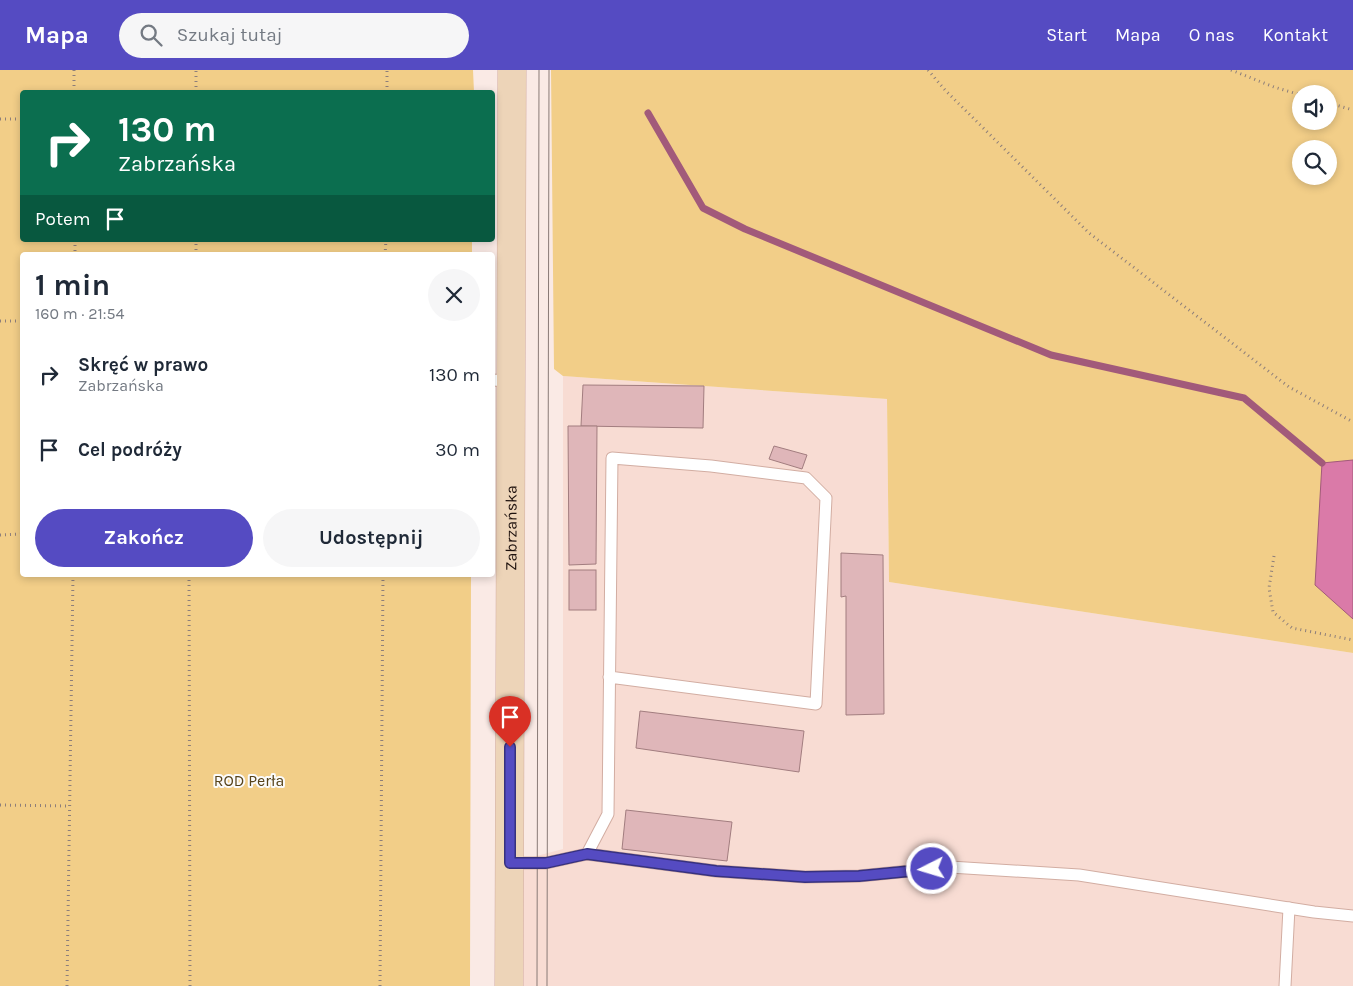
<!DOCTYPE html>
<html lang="pl">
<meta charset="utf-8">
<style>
body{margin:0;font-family:Karla,sans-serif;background:#f6f6f7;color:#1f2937;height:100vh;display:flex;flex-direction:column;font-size:19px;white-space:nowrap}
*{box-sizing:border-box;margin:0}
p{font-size:16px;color:#747a83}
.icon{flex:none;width:28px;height:28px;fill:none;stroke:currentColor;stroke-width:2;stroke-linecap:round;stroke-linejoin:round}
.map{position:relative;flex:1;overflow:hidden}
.details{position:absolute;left:20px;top:182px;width:475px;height:325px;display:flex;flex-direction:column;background:#fff;border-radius:5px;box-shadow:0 2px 8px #0003}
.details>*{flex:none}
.top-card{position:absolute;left:20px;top:20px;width:475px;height:152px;border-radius:5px;box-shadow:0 2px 8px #0003;background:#0b6e4f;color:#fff;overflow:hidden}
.buttons{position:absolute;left:1292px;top:15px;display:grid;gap:10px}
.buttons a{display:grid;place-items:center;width:45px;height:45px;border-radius:50%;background:#fff;box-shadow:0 2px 8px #0003;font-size:25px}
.pin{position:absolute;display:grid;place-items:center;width:42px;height:42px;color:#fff;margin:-51px -21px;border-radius:50% 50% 50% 0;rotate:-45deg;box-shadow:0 0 5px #0007}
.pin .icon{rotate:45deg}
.me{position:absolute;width:55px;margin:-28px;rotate:265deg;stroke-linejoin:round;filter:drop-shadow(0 0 4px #0008)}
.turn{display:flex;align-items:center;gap:18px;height:105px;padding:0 15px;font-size:22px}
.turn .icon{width:65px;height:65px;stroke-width:2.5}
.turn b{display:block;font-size:35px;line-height:42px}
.then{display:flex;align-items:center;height:48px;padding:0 15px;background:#0003;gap:10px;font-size:19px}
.round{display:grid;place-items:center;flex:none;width:52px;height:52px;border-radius:26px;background:#f6f6f7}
.headline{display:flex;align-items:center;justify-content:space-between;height:85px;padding:0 15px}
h1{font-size:30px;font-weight:700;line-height:38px}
.action{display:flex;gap:10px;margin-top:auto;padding:10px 15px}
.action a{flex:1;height:58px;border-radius:30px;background:#554bc2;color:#fff;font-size:20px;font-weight:700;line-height:58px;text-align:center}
.action a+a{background:#f6f6f7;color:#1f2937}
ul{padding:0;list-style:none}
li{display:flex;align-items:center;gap:15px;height:75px;padding:0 15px}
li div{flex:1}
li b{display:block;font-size:19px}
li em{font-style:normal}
header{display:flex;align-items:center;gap:30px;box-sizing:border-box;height:70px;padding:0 25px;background:#554bc2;color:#fff}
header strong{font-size:24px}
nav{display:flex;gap:28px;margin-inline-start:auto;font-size:18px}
.search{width:350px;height:45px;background:#f6f6f7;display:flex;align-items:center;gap:12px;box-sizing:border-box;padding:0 18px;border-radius:28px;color:#747a83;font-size:19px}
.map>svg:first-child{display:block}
.built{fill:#f8dcd3}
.green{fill:#f2ce88;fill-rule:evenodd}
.water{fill:#da7aa8;stroke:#a25a7a}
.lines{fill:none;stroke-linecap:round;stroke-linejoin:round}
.stream{stroke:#a25a7a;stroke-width:7}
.building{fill:#dfb6b9;stroke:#a27d7f}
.lane-casing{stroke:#d2ada2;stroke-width:13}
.secondary-casing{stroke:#d2ada2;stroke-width:29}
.path{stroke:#8d7e7a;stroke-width:3;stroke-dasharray:1 4;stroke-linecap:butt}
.lane{stroke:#fff;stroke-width:11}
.secondary{stroke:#edd4b8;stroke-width:28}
.tram{stroke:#897a76;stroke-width:1}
.route-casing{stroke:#37317e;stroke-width:12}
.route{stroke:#554bc2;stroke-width:9}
.labels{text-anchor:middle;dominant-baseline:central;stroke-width:4;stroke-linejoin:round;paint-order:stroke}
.street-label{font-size:16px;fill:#1e110d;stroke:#fbfbfb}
.park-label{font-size:16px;fill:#58441a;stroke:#fbfbfb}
</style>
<header>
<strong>Mapa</strong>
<div class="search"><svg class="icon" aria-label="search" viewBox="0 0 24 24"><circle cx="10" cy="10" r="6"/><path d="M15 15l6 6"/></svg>Szukaj tutaj</div>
<nav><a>Start</a><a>Mapa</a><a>O nas</a><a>Kontakt</a></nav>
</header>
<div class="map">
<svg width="1353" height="916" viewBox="0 0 1353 916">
<rect width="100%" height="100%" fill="#faeae5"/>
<path class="built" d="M563,306L887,329L889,512L1353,583V916H509L510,793L563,779Z"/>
<g class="green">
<path d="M0,0H473L474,22H22V170H472V185H22V505H471L470,916H0Z"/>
<path d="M551,0H1353V583L889,512L887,329L563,306L554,299ZM1301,24H1329V51H1301ZM1301,79H1329V106H1301Z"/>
</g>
<path class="water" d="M1353,390V549L1315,515L1322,393Z"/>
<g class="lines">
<path class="stream" d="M648,43L703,138L745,159L1051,285L1244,328L1322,393"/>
</g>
<g class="building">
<path d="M583,315L704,316L703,358L581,356Z"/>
<path d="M568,356H597L596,494L569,495Z"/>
<path d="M774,376L807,385L802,399L769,389Z"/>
<path d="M841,483L883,485L884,644L846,645V526L841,527Z"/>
<rect x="569" y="500" width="27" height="40"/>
<path d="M640,641L804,661L799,702L636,678Z"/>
<path d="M626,740L732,752L727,791L622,779Z"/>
</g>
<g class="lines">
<g class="lane-casing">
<g id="lane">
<path d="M492,310L511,311"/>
<path d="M587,784L716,801L805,807L859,806L950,797L1079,805L1314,842L1353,846"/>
<path d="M510,793H546L587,784L608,744L612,388L711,396L806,408L826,428L816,634L609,607"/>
<path d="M1285,916L1289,838"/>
</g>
</g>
<g class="secondary-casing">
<g id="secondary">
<path id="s1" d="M509,916L512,0"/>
</g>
</g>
<g class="path">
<path d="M74,0V22"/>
<path d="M928,0L945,20L1089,163L1289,317L1353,352"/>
<path d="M1231,0L1274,17L1301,25"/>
<path d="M196,22V0"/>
<path d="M387,22V0"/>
<path d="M1329,33L1353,40"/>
<path d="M0,49H22"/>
<path d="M75,170V185"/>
<path d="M196,185V170"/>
<path d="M385,185L386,170"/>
<path d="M0,251H22"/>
<path d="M0,465L22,464"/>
<path d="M1274,486L1269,518L1273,542L1292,558L1353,570"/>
<path d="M189,505L190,916"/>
<path d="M0,735L69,736"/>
<path d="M67,916L73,505"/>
<path d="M380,916L383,505"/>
</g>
<use href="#lane" class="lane"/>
<use href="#secondary" class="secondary"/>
<g class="tram">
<path d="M537,916L539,0"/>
<path d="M547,916L549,0"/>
</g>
</g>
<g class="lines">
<g class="route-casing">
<path id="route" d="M510,677V793H546L587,784L716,801L805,807L859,806L932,799"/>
</g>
<use href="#route" class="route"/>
</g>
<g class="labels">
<g class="street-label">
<text stroke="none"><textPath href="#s1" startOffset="458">Zabrzańska</textPath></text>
</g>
<g class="park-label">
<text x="249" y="710">ROD Perła</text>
</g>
</g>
</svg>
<div class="buttons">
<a><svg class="icon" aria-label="sound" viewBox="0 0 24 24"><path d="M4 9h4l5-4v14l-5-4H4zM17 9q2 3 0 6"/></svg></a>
<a><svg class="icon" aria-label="search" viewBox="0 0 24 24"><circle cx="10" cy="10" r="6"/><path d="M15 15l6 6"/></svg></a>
</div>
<div class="pin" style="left:510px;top:677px;background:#d93025"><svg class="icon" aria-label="arrive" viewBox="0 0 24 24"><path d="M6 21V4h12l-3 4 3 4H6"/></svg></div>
<svg class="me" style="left:932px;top:799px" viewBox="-20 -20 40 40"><circle r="17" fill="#554bc2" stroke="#fff" stroke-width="3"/><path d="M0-11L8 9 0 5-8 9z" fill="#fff"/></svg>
<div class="top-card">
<div class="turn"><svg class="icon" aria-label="right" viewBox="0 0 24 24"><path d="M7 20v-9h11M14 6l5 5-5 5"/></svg><div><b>130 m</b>Zabrzańska</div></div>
<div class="then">Potem<svg class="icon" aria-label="arrive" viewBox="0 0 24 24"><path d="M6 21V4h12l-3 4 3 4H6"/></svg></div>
</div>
<section class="details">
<div class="headline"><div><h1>1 min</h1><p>160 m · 21:54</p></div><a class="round"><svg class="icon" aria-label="close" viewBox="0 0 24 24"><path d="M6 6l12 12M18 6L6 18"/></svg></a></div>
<ul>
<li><svg class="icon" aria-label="right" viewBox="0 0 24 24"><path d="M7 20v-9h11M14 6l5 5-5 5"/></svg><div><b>Skręć w prawo</b><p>Zabrzańska</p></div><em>130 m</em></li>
<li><svg class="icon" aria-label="arrive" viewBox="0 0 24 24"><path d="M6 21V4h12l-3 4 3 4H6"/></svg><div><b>Cel podróży</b></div><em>30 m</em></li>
</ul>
<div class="action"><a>Zakończ</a><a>Udostępnij</a></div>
</section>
</div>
